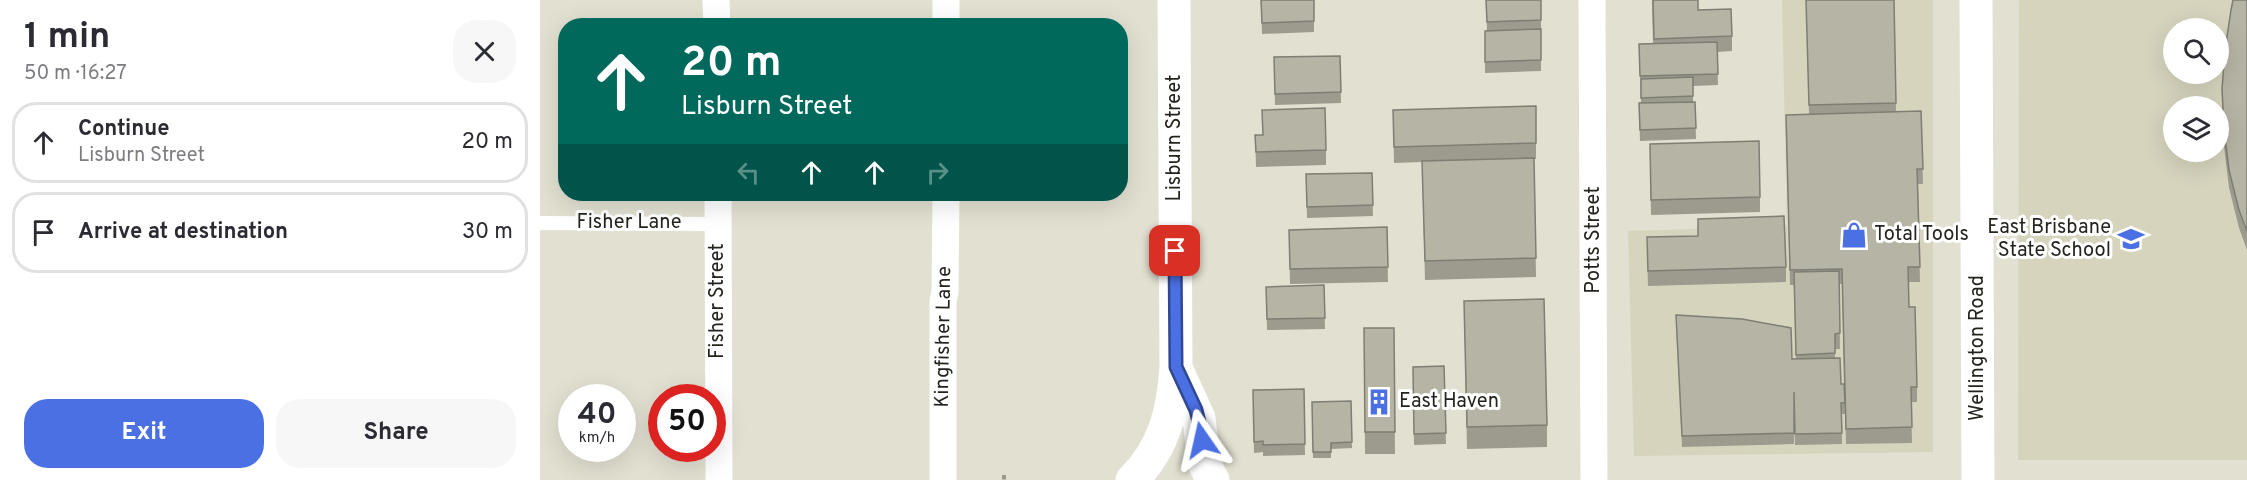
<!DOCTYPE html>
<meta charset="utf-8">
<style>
body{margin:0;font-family:Overpass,sans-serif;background:#f7f7f7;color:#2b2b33;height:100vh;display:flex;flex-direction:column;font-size:22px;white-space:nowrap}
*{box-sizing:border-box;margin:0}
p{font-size:20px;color:#7c7c81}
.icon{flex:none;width:33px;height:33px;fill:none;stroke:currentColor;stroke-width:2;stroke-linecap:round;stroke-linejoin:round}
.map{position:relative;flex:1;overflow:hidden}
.drawer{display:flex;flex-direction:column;background:#fff;width:540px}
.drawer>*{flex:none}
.hud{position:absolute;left:18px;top:18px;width:570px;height:183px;border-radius:24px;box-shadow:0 6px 24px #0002;background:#00695c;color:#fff;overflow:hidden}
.fabs{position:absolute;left:1623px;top:18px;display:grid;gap:12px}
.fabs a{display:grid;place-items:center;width:66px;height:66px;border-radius:50%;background:#fff;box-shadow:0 6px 24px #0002;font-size:30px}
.speed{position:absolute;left:18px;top:384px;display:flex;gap:12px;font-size:30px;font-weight:700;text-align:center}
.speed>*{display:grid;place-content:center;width:78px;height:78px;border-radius:50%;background:#fff;box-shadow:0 6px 24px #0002;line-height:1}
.speed small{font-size:15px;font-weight:400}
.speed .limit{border:9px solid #d22;background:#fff;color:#111}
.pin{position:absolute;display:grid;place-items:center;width:51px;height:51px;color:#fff;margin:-26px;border-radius:12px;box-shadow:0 3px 9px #0006}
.me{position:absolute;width:66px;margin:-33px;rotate:349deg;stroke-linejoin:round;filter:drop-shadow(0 0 4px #0008)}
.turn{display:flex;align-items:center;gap:21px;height:126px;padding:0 24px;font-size:27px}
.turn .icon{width:78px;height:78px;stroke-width:2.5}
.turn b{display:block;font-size:42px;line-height:51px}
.lanes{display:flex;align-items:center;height:57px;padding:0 24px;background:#0003;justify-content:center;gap:30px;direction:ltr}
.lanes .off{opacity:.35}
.round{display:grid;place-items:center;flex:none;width:63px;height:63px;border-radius:24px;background:#f7f7f7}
.overview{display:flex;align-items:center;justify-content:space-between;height:102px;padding:0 24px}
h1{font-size:36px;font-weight:700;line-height:45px}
.primary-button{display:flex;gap:12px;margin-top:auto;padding:12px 24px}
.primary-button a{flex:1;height:69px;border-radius:24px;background:#4b70e4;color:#fff;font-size:24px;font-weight:700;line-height:69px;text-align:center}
.primary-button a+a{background:#f7f7f7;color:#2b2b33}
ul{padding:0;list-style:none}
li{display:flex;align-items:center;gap:18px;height:81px;margin:0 12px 9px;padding:0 12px;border:3px solid #e1e1e2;border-radius:24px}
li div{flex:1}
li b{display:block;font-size:22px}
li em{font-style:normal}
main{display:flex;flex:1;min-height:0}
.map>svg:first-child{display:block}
.built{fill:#d6d4bd;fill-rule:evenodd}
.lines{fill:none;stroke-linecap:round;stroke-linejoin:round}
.path{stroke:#9a998e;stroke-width:4;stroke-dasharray:4.5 4.5;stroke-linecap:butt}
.lane{stroke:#fff;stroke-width:14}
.street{stroke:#fff;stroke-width:27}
.secondary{stroke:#fff;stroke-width:33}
.primary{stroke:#fff;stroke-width:33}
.wall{fill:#9c9b8e;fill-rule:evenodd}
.building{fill:#b5b4a5;stroke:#7f7e74;stroke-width:1.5}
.route-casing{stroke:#314994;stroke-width:15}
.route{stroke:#4b70e4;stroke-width:10}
.labels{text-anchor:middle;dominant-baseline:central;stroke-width:6;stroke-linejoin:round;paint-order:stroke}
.street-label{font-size:20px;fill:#24241e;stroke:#fff}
.poi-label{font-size:20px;fill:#24241e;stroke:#fff;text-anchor:start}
</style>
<main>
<section class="drawer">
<div class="overview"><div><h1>1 min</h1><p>50 m · 16:27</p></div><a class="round"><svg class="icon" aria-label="close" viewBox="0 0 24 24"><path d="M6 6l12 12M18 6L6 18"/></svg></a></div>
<ul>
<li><svg class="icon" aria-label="ahead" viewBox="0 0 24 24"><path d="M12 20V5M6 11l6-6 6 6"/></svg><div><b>Continue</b><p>Lisburn Street</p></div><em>20 m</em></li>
<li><svg class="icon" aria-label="arrive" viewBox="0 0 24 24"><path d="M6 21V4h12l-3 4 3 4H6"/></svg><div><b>Arrive at destination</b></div><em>30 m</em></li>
</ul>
<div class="primary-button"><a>Exit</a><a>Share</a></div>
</section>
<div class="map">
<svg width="1707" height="480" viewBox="0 0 1707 480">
<rect width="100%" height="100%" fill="#e1e0d1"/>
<g class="built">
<path d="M1242,0H1393V452L1094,456L1088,231L1247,226Z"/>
<path d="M1479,0H1698L1685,69L1682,107L1684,147L1689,188L1699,228L1707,250V460H1478ZM1634,28H1678V74H1634ZM1634,106H1678V152H1634Z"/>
</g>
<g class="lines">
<path class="path" d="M464,475V480"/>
<path class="lane" d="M0,223L178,224"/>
<g class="street">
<path d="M176,0L177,26"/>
<path d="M1052,0L1054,480"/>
<path d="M406,26V0"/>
<path d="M178,194L179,480"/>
<path d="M403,480V301L405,292L406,194"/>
</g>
<g class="secondary">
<path d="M637,370L659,418L664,464L673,480"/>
<path d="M592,480C624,449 633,411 636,367L634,0"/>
</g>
<path class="primary" d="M1436,0L1438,480"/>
</g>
<g class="wall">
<path d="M721,0H774V32L722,34Z"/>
<path d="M946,0H1001V71L945,73V31H947Z"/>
<path d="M1112,0L1158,10L1192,36V51L1177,52L1178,85L1153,86V102H1155L1156,139L1100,141L1099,103H1101L1099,44H1113Z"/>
<path d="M1266,0H1354L1356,112L1381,111L1383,184H1378L1380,282H1368L1369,307L1377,387V402H1371L1372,443L1306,444L1305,403V414H1302V444L1255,445L1254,403V444L1142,447L1136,315L1252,359H1256L1254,285H1250L1246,130L1269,114ZM1299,284H1302L1304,384H1301L1295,358V349H1300Z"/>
<path d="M1707,0V250L1699,228L1689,188L1684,147L1682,107V89Z"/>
<path d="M800,56L801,103L735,105L734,57Z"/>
<path d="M996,106V159H994L996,277L885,280L882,162L854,163L853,110Z"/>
<path d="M715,135L786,150V165L716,167Z"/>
<path d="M1110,159L1220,197V212L1111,215Z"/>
<path d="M832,173L833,216L767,218L766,174Z"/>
<path d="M847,227L848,282L750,284L749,230Z"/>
<path d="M1107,252L1246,267V282L1108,286Z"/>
<path d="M784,285L785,329L727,330L726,287Z"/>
<path d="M924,301L1007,425V447L927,449Z"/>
<path d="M824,328H854L855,454H825Z"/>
<path d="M904,366L906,444L874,445L873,367Z"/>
<path d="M764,389L765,455L723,456V452L714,453L713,390Z"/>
<path d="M811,401L812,448L791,449V458H773L772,402Z"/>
</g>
<g class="building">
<path d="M721,0H774V21L722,23Z"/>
<path d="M946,0H1001V20L947,22Z"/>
<path d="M1113,0H1158V10L1191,9L1192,36L1114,39Z"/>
<path d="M1266,0H1354L1356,103L1269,105Z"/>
<path d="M1693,0H1707V231L1699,210L1689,170L1684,129L1682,89L1685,50L1691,10Z"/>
<path d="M1001,29V60L945,62V31Z"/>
<path d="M1177,42L1178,74L1100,76L1099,44Z"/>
<path d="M800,56L801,92L735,94L734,57Z"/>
<path d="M1153,77V96L1101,98V79Z"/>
<path d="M1155,102L1156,128L1100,130L1099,103Z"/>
<path d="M996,106V143L854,147L853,110Z"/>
<path d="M785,108L786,150L716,152L715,135H723L722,110Z"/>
<path d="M1381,111L1383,169H1377L1380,267H1368L1369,307H1375L1377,387H1371L1372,427L1306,429L1302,269L1250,270L1246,115Z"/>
<path d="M1219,141L1220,197L1111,200L1110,144Z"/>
<path d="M994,158L996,258L885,261L882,161Z"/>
<path d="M832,173L833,205L767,207L766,174Z"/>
<path d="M1244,216L1246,267L1108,271L1107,237L1158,236V219Z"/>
<path d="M847,227L848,267L750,269L749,230Z"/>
<path d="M1299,271L1300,333L1295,334V353L1256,355L1254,272Z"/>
<path d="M784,285L785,318L727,319L726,287Z"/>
<path d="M1004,299L1007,425L927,427L924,301Z"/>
<path d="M1136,315L1202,319L1251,328L1252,359L1300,358L1301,384H1304L1305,403H1301L1302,433L1255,434L1254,392V433L1142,436Z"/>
<path d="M824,328H854L855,432H825Z"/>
<path d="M904,366L906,433L874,434L873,367Z"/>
<path d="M764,389L765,444L723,445V441L714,442L713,390Z"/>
<path d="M811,401L812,442L791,443V452H773L772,402Z"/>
</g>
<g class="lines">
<g class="route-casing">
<path id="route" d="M635,251L636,367L656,410L660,426L662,440"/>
</g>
<use href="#route" class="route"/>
</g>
<defs>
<g id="shop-bare" transform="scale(2.07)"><path d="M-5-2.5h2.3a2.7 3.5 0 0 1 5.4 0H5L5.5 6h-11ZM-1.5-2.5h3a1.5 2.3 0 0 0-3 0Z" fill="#4b70e4" stroke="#fff" stroke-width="2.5" paint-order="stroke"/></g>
<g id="school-bare" transform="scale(2.07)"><path d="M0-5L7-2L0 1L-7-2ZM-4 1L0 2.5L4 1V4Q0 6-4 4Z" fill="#4b70e4" stroke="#fff" stroke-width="2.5" paint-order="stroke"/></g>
<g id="building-bare" transform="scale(2.07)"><path d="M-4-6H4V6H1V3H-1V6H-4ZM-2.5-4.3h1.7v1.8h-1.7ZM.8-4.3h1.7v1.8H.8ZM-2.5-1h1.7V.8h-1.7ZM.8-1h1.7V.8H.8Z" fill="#4b70e4" stroke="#fff" stroke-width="2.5" paint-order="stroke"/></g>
</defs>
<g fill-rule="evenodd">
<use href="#shop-bare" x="1314" y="235"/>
<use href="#school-bare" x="1591" y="239"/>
<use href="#building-bare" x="839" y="402"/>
</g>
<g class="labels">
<g class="street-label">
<text transform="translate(635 138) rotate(-90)">Lisburn Street</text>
<text x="89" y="223">Fisher Lane</text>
<text transform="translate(1054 240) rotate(-90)">Potts Street</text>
<text transform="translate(178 301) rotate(-90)">Fisher Street</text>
<text transform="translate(404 337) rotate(-89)">Kingfisher Lane</text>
<text transform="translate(1438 348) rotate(-90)">Wellington Road</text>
</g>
<g class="poi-label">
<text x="1571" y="228" text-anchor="end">East Brisbane<tspan x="1571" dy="23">State School</tspan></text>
<text x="1334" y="235">Total Tools</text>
<text x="859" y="402">East Haven</text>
</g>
</g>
</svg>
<div class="fabs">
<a><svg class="icon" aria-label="search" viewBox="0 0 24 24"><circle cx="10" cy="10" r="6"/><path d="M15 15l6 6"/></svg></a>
<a><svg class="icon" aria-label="layers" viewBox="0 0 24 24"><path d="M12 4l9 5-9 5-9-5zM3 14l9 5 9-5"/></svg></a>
</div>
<div class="speed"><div>40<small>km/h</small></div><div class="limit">50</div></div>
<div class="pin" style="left:635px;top:251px;background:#d93025"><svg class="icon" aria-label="arrive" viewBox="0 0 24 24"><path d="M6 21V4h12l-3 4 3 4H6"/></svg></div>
<svg class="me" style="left:662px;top:440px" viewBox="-20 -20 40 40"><path d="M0-17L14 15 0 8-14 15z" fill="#4b70e4" stroke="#fff" stroke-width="4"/></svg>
<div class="hud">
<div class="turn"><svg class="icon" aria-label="ahead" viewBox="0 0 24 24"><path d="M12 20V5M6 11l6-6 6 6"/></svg><div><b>20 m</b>Lisburn Street</div></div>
<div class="lanes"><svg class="icon off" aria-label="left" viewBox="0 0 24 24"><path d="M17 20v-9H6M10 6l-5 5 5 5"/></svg><svg class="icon" aria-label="ahead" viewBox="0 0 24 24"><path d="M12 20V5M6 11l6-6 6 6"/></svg><svg class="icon" aria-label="ahead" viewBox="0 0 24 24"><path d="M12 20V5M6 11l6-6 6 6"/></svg><svg class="icon off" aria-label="right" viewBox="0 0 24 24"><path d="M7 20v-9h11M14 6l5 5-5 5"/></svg></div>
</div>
</div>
</main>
